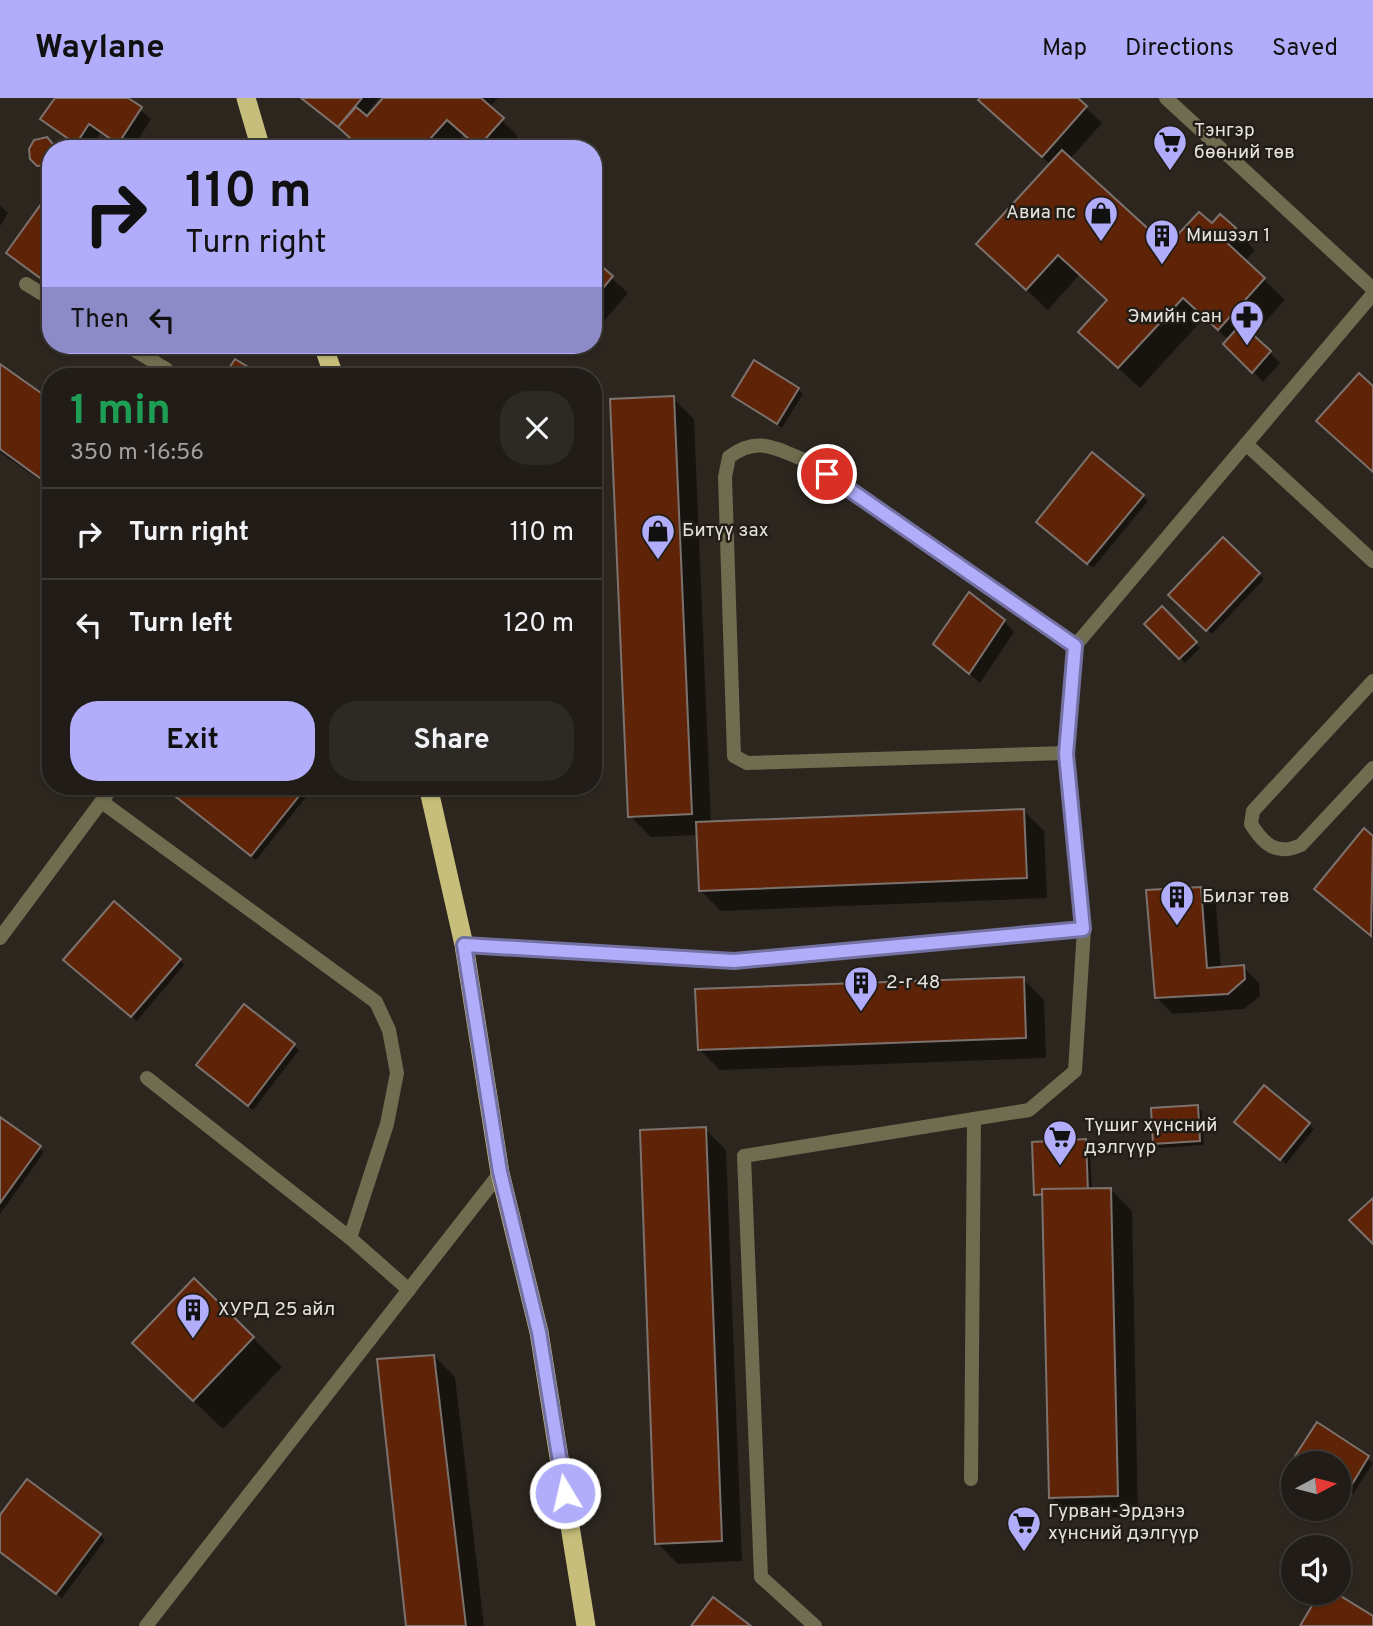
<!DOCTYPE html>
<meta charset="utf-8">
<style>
body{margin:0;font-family:Overpass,sans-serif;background:#2d2924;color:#f1f3f6;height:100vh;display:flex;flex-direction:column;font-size:26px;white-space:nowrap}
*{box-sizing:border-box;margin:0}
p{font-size:23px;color:#a2a1a1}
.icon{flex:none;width:38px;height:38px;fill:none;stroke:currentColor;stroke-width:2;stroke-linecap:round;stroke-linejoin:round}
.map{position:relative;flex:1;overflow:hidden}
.side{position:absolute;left:42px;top:270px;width:560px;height:427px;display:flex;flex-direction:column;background:#211c17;border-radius:28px;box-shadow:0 2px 5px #0004,0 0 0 2px #3e3a36}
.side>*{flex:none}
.top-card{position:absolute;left:42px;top:42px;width:560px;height:214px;border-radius:28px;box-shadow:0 2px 5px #0004,0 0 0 2px #3e3a36;background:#b1adfa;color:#111;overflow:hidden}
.needle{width:46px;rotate:83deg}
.tools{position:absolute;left:1281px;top:1353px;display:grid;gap:14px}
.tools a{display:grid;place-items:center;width:70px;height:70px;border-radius:50%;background:#211c17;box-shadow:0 2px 5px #0004,0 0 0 2px #3e3a36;font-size:35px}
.pin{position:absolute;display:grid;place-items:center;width:60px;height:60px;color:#fff;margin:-30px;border:4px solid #fff;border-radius:50%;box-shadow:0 2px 7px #0007}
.me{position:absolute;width:77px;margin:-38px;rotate:351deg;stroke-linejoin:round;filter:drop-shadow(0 0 5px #0008)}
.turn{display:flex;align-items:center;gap:24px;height:147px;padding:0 28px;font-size:32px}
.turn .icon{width:91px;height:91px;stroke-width:2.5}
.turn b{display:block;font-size:49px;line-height:60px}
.then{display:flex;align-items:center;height:66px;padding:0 28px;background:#0003;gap:14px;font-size:26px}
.round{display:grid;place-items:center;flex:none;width:74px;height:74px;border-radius:28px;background:#2d2924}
.headline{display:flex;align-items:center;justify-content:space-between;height:119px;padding:0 28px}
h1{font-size:42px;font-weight:700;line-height:52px;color:#1e9e55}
.cta{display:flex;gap:14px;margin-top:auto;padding:14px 28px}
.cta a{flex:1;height:80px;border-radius:28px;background:#b1adfa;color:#111;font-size:28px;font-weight:700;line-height:80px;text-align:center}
.cta a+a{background:#2d2924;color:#f1f3f6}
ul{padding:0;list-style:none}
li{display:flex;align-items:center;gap:21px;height:91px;padding:0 28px;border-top:2px solid #3e3a36}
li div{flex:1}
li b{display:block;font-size:26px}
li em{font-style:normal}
header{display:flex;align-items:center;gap:42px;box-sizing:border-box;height:98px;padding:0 35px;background:#b1adfa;color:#111}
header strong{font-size:33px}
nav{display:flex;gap:38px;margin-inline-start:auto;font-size:24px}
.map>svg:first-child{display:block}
.shadow{fill:#0007}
.building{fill:#5f2407;stroke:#7c716d;stroke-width:2}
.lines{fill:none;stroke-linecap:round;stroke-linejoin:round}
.service{stroke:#6f6c4f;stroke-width:14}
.minor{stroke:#6f6c4f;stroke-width:14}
.tertiary{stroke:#6f6c4f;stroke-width:14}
.trunk{stroke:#c6be7a;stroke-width:19}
.route-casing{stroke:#7370a2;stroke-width:18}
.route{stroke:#b1adfa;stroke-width:12}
.labels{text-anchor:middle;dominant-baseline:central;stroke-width:5;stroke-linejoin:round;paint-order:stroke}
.poi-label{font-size:19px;fill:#e5e1dc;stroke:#221d16;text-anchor:start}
</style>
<header>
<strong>Waylane</strong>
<nav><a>Map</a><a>Directions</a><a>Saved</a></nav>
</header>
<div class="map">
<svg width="1373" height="1528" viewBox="0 0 1373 1528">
<rect width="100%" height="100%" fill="#2c261f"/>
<g class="shadow">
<path d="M57,0H125L151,21L132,51H123L100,35L90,51H81L43,21Z"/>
<path d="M303,0H379L361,24L363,26L386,0H498L489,10L518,38L506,51H480L464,36L451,51H363Z"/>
<path d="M982,0H1075L1102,25L1070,61L1167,151L1212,128L1234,131L1255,152L1245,163L1285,202L1252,238L1280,265L1263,284L1226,245L1229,242L1204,220L1140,290L1101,255L1109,203L1080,176L1048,212L999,167L1051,67L996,18Z"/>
<path d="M42,41L59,51H51V71L44,72L32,60Z"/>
<path d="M0,107L8,115L0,128Z"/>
<path d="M51,109V190L8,155Z"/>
<path d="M593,164L628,195L594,235H593Z"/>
<path d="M0,268L51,304V390L0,354Z"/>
<path d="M798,291L803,296L782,330L734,298Z"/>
<path d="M673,300L694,321L711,725L1023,712L1044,733L1047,800L721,813L700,792L698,737L651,739L630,718Z"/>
<path d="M1093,357L1148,403L1093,470L1043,429Z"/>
<path d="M1223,442L1264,481L1212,536L1171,497Z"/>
<path d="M1162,511L1200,550L1185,565L1147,526Z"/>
<path d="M1004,523L1014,534L980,585L946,556Z"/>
<path d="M178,688H304L310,694L256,762L178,699L173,695Z"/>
<path d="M1364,732L1373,740V839L1321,796Z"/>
<path d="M1200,791L1216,807L1221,871L1243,869L1259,885L1260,898L1244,911L1173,916L1157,900Z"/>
<path d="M180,862L184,867L137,923L70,867Z"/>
<path d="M1023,881L1044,902L1046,960L720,972L699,951Z"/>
<path d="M244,908L299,952L253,1012L203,972Z"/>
<path d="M1265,990L1314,1031L1286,1066L1241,1029Z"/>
<path d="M1197,1009L1202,1013L1204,1047L1160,1050L1155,1045Z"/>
<path d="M0,1021L44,1054L0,1116Z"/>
<path d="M705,1031L726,1052L742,1463L678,1466L657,1445Z"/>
<path d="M1085,1043L1090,1048L1092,1092H1111L1132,1113L1138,1419L1072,1420L1051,1399L1044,1100L1036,1096Z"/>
<path d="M253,1240L282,1269L223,1331L163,1274Z"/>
<path d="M434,1258L455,1279L484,1528H408Z"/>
<path d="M1318,1326L1373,1365L1353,1396L1339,1387V1365H1306L1297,1358Z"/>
<path d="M0,1420L100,1437L105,1442L62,1500L0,1453Z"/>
</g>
<g class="building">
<path d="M55,0H128L142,9L118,46L89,26L76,46L40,21Z"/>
<path d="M301,0H362L338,29Z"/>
<path d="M383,0H481L504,20L478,49L447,22L421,51H362L338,29L356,9L367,18Z"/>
<path d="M980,0H1078L1087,8L1042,59L978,2Z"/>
<path d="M47,39L57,51H51V67L37,68L30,61L29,51L34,42Z"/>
<path d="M1062,52L1167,148L1199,114L1212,125L1220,116L1236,130L1224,142L1265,180L1218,232L1183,200L1118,270L1078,234L1107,202L1058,157L1026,192L976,146Z"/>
<path d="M44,102L51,107V188L6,155Z"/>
<path d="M593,161L613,178L593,202Z"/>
<path d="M1241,226L1271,253L1252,275L1223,246Z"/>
<path d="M235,261L263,278H224Z"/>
<path d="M754,262L799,290L777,326L732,298Z"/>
<path d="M0,266L51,302L48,386L0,351Z"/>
<path d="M1359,275L1373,288V374L1316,323Z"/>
<path d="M674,298L692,716L628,719L610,301Z"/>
<path d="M1092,354L1144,397L1087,466L1036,424Z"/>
<path d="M1223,439L1260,475L1206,533L1168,497Z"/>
<path d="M969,494L1005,522L969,576L933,546Z"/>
<path d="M1162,508L1197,544L1179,561L1144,526Z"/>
<path d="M176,688H307L251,758L171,695Z"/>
<path d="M1024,711L1027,780L699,793L696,724Z"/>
<path d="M1364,730L1373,738L1371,838L1314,791Z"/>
<path d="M1201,789L1207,870L1244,867L1245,881L1228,896L1155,900L1146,792Z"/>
<path d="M114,803L181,861L131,919L63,862Z"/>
<path d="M1024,879L1026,940L698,952L695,891Z"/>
<path d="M244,906L295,946L248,1008L196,967Z"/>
<path d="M1264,987L1310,1025L1280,1062L1234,1024Z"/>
<path d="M1198,1007L1200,1043L1153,1046L1151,1010Z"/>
<path d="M0,1019L41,1048L0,1105Z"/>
<path d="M706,1029L722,1443L655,1446L640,1032Z"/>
<path d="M1086,1041L1088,1094L1034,1097L1032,1044Z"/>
<path d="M1111,1090L1118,1398L1049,1400L1042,1091Z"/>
<path d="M1373,1100V1146L1349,1122Z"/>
<path d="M194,1180L254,1239L193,1303L132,1245Z"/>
<path d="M434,1257L466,1528H406L377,1261Z"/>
<path d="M1317,1324L1369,1358L1348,1393L1339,1387V1365H1306L1295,1358Z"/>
<path d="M27,1381L101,1436L56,1496L0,1454V1417Z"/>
<path d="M1320,1494H1334L1373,1518V1528H1300Z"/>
<path d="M713,1499L751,1528H691Z"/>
</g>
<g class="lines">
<g class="service">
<path d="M1373,583L1253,713L1251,726C1264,747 1277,758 1301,747L1373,670"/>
<path d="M1066,655L747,665L734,658L725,379L729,359C758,337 776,351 807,363L1075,548"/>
<path d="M102,704L376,904L389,932L397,975L387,1026L350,1140"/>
</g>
<g class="minor">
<path d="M26,186L51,201"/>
<path d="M126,247L166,271L172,278"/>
<path d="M1246,346L1373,463"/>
<path d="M0,840L113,688"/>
<path d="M464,847L734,863L1084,831L1066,655L1075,548L1373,196"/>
<path d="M147,980L350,1140L409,1192"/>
<path d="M971,1381L974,1021"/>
<path d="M146,1528L500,1075"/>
<path d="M815,1528L761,1479L744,1058L1029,1012L1075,973L1084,831"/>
</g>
<path class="tertiary" d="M1166,0L1373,191"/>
<g class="trunk">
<path d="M246,0L261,51"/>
<path d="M323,247L334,278"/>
<path d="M428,688L464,847L500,1075L539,1234L586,1528"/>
</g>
</g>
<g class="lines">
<g class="route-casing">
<path id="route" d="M565,1395L539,1234L500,1074L464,847L734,863L1083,831L1066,656L1075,548L827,376"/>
</g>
<use href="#route" class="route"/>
</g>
<defs>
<g id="supermarket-pin" transform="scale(1.75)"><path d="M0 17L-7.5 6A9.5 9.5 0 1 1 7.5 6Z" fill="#b1adfa" stroke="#221d16"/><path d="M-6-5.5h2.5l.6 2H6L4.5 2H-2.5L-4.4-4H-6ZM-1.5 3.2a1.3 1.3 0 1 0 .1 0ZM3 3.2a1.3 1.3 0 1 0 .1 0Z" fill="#111"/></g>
<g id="shop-pin" transform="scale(1.75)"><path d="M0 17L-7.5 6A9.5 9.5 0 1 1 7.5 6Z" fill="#b1adfa" stroke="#221d16"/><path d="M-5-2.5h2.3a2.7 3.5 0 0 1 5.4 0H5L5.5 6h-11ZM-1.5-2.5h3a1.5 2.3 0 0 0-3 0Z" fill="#111"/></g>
<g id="building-pin" transform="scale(1.75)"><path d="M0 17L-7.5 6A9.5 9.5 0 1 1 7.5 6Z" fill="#b1adfa" stroke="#221d16"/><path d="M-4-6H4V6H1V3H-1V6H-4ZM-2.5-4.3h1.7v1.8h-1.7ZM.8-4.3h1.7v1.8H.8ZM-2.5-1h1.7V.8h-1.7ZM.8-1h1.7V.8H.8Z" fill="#111"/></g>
<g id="pharmacy-pin" transform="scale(1.75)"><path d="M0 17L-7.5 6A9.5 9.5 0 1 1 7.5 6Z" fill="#b1adfa" stroke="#221d16"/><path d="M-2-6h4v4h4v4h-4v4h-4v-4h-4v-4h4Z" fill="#111"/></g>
</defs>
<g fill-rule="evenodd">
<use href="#supermarket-pin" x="1170" y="44"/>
<use href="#shop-pin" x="1101" y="115"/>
<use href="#building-pin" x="1162" y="138"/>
<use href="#pharmacy-pin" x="1247" y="219"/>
<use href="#shop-pin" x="658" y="433"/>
<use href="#building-pin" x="1177" y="799"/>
<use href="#building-pin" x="861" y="885"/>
<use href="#supermarket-pin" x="1060" y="1039"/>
<use href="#building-pin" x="193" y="1212"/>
<use href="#supermarket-pin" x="1024" y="1425"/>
</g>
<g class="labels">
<g class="poi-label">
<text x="1194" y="33">Тэнгэр<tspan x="1194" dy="22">бөөний төв</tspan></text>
<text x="1076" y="115" text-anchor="end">Авиа пс</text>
<text x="1186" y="138">Мишээл 1</text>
<text x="1222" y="219" text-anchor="end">Эмийн сан</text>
<text x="682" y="433">Битүү зах</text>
<text x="1202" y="799">Билэг төв</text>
<text x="886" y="885">2-r 48</text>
<text x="1084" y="1028">Түшиг хүнсний<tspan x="1084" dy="22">дэлгүүр</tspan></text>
<text x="218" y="1212">ХУРД 25 айл</text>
<text x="1048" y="1414">Гурван-Эрдэнэ<tspan x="1048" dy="22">хүнсний дэлгүүр</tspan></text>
</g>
</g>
</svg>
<div class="tools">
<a><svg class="needle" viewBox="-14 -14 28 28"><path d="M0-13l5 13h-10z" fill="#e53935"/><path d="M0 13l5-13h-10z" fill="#a2a1a1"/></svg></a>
<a><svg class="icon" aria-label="sound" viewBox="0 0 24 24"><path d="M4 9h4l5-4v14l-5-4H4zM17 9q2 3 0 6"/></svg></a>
</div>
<div class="pin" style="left:827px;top:376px;background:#d93025"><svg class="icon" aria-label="arrive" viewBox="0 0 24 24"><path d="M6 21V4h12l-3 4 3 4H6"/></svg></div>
<svg class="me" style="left:565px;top:1395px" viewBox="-20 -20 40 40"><circle r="17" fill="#b1adfa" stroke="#fff" stroke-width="3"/><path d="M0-11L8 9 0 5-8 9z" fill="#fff"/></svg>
<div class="top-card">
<div class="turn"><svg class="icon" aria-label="right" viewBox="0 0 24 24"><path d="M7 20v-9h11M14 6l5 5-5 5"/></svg><div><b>110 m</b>Turn right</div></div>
<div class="then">Then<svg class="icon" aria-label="left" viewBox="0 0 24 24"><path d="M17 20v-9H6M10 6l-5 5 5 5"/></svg></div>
</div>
<section class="side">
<div class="headline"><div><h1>1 min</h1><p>350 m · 16:56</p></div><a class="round"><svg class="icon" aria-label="close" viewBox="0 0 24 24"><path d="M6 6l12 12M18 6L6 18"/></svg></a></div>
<ul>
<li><svg class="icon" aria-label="right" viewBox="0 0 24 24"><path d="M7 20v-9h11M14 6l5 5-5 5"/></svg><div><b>Turn right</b></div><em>110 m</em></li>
<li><svg class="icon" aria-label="left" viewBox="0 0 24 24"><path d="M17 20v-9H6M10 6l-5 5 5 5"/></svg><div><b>Turn left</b></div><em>120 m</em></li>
</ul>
<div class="cta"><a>Exit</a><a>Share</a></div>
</section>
</div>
